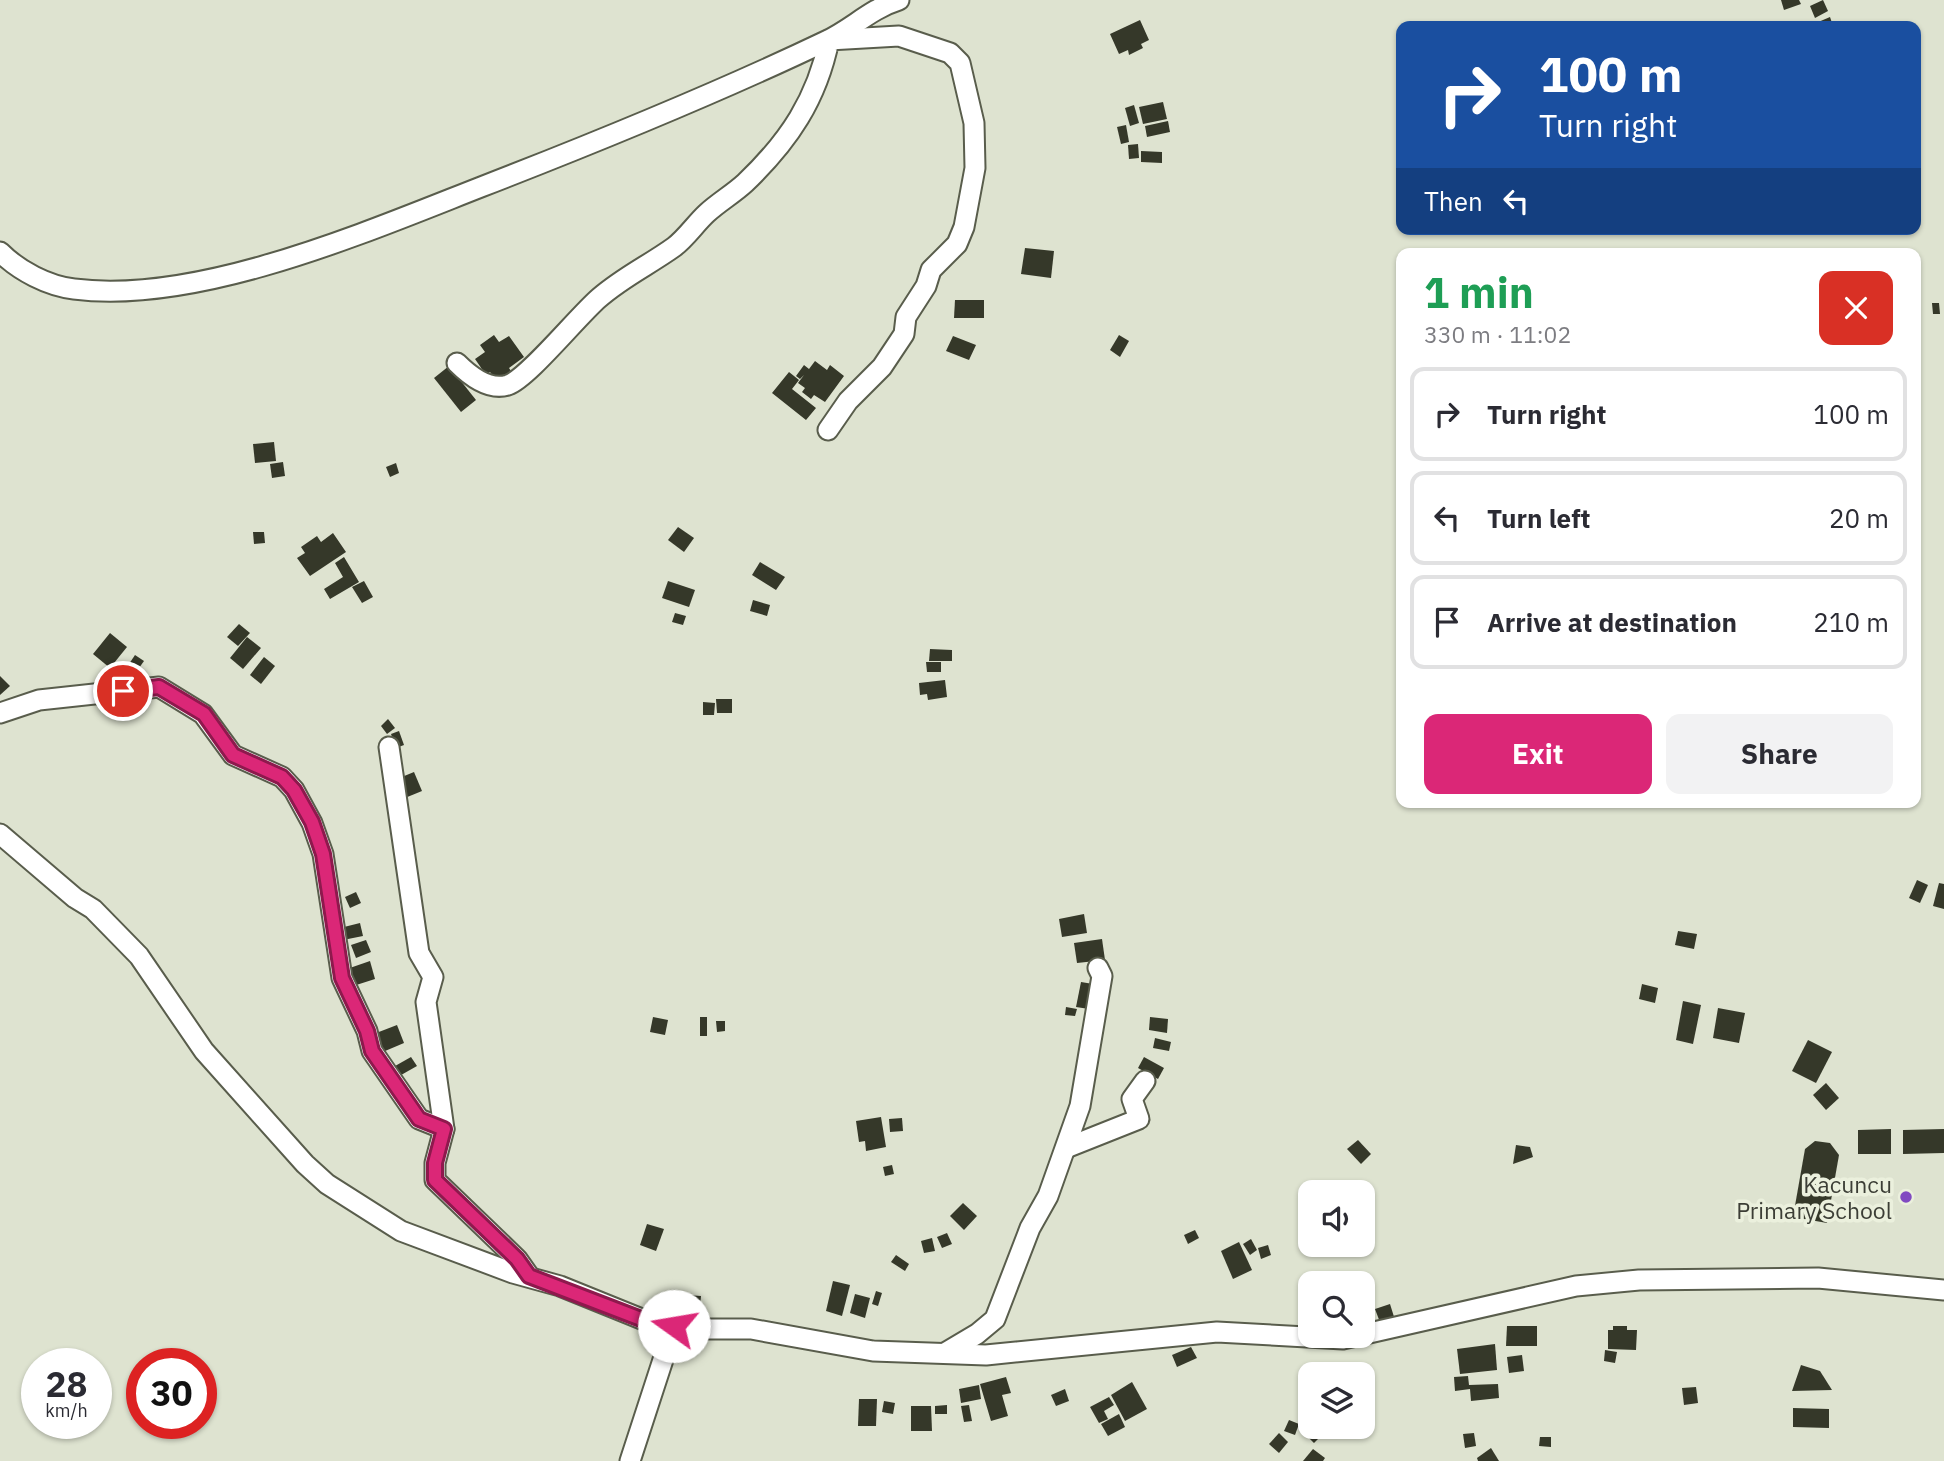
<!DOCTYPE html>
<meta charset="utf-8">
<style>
body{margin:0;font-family:"IBM Plex Sans",sans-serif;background:#f2f2f3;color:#2b2b33;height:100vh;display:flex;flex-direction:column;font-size:26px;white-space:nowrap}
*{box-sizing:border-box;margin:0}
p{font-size:23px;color:#7c7c81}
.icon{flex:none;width:38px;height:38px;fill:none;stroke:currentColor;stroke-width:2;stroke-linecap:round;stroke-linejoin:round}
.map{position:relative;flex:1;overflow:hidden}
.drawer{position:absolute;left:1396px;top:248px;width:525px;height:560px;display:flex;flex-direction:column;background:#fff;border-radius:14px;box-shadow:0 2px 5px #0004}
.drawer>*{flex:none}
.banner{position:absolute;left:1396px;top:21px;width:525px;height:214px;border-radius:14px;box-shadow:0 2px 5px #0004;background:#1a4fa0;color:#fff;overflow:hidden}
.tools{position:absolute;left:1298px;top:1180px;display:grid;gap:14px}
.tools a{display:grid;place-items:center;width:77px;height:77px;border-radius:14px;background:#fff;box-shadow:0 2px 5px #0004;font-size:35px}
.speed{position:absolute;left:21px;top:1348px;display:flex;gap:14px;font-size:35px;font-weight:700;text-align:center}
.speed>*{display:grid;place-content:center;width:91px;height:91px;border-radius:50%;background:#fff;box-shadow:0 2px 5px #0004;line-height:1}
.speed small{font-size:18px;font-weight:400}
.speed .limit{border:10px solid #d22;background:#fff;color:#111}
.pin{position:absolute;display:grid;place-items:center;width:60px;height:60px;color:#fff;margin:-30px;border:4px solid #fff;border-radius:50%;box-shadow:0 2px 7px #0007}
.me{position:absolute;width:77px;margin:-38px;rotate:283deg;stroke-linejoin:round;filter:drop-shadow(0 0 5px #0008)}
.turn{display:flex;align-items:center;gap:24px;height:147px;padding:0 28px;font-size:32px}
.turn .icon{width:91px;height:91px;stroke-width:2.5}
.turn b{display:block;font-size:49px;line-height:60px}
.then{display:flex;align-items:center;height:66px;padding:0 28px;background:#0003;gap:14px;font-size:26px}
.round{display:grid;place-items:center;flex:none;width:74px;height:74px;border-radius:14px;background:#f2f2f3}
.head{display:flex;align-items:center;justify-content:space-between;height:119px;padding:0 28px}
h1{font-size:42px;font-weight:700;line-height:52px;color:#1e9e55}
.primary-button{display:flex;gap:14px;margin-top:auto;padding:14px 28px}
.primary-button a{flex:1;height:80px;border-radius:14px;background:#db2777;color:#fff;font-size:28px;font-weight:700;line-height:80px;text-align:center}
.primary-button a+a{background:#f2f2f3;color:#2b2b33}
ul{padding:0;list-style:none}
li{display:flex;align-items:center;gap:21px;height:94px;margin:0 14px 10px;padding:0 14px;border:4px solid #e1e1e2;border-radius:14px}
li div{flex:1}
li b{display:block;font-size:26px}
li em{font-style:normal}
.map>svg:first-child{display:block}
.building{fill:#353829}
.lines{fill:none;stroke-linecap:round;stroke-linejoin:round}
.minor-casing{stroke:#595d4c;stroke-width:23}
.minor{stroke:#fff;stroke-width:19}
.route-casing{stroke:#8e194d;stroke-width:18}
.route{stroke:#db2777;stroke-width:12}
.poi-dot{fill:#814ac1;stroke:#ebf0dd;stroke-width:2.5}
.labels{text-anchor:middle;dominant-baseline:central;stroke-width:7;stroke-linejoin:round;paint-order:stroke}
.poi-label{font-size:23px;fill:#3c3e36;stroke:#ebf0dd;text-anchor:end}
</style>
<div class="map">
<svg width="1944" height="1461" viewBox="0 0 1944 1461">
<rect width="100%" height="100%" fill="#dee3d0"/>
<g class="building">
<path d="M1781,0H1799L1801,4L1784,10Z"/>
<path d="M1823,0L1828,11L1815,18L1810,6Z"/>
<path d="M1830,17L1833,26H1817L1816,23Z"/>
<path d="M1140,20L1149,40L1141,44L1143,48L1129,55L1128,50L1119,54L1110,34Z"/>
<path d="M1163,102L1167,119L1143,124L1139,107Z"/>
<path d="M1134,105L1139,123L1130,126L1125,108Z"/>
<path d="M1168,121L1170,132L1147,137L1145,126Z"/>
<path d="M1126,125L1129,142L1121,144L1117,127Z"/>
<path d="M1138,144L1139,158L1129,159L1128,145Z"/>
<path d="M1141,151L1162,152V163L1141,162Z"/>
<path d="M1025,248L1054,251L1051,278L1021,274Z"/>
<path d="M955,300H984V318H954Z"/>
<path d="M1932,303H1939L1940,314H1933Z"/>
<path d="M494,335L499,342L509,336L524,357L509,368L513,374L499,384L490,372L486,375L475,359L485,352L480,345Z"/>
<path d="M1119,335L1129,341L1120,357L1110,350Z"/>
<path d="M953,336L976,345L969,360L946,351Z"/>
<path d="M815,361L827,370L830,365L844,376L825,402L814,395L811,399L802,392L805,388L798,383L804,375L800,379L796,376L804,365L809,369Z"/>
<path d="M449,366L476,400L461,412L434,378Z"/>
<path d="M789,372L799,380L792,389L816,408L806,420L772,393Z"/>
<path d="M274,442L276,461L255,463L253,444Z"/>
<path d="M283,462L285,476L272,478L270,464Z"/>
<path d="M396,463L399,473L390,477L386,467Z"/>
<path d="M678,527L694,538L684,552L668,540Z"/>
<path d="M253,532H264L265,543L254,544Z"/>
<path d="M333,533L346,552L310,576L297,558L305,553L301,547L317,536L321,542Z"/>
<path d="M344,557L359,582L330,599L324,589L343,577L335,563Z"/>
<path d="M760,562L785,577L776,590L752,575Z"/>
<path d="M364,581L373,597L362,603L352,587Z"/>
<path d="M668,581L695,590L689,607L662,598Z"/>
<path d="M753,600L770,605L767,616L750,611Z"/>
<path d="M675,613L686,616L683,625L672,622Z"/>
<path d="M239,624L250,633L238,646L227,637Z"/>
<path d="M110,633L127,647L110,668L93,654Z"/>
<path d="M247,637L261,648L243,669L230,658Z"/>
<path d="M930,649L952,650V661H929Z"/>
<path d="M135,655L144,661L129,682L121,676Z"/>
<path d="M264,657L275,666L261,684L250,675Z"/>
<path d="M926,662H941V672H927Z"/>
<path d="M0,676L10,686L0,695Z"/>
<path d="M945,680L947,697L928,700L927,694L920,695L919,683Z"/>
<path d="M716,699H732V713H717Z"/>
<path d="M703,702L715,703L714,715H703Z"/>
<path d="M388,719L395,728L387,734L381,726Z"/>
<path d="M399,731L404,745L396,748L391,734Z"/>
<path d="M414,772L422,791L400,800L392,781Z"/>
<path d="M1917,880L1928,885L1920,903L1909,898Z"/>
<path d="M1939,883L1944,884V909L1933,906Z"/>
<path d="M356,892L361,903L350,908L345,897Z"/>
<path d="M1084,914L1087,933L1062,937L1059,919Z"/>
<path d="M360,923L363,936L343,940L340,928Z"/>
<path d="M1678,931L1697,934L1694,949L1675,945Z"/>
<path d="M1102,939L1105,960L1077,963L1074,943Z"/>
<path d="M366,940L371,952L356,958L351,945Z"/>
<path d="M370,961L375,979L350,987L344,970Z"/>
<path d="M1081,982L1093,984L1089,1009L1076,1007Z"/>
<path d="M1642,984L1658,988L1655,1003L1639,999Z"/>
<path d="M1683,1001L1701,1005L1693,1044L1676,1040Z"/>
<path d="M1066,1007L1077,1009L1075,1016L1065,1015Z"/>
<path d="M1718,1008L1745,1013L1739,1043L1713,1038Z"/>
<path d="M653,1017L668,1020L665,1035L650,1032Z"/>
<rect x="700" y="1017" width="7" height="19"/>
<path d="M1150,1017L1168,1019L1167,1033L1149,1030Z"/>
<path d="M716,1021H725V1031L717,1032Z"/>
<path d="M397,1025L404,1043L378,1054L371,1035Z"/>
<path d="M1155,1038L1171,1042L1169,1051L1153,1048Z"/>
<path d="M1808,1040L1832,1052L1816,1083L1792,1071Z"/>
<path d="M411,1057L417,1066L394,1079L388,1070Z"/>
<path d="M1144,1057L1164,1068L1158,1079L1138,1068Z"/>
<path d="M1826,1083L1839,1098L1826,1110L1813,1095Z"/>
<path d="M881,1117L886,1147L866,1151L865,1141L859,1142L856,1121Z"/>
<path d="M902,1118L903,1131L890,1132L889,1119Z"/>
<path d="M1891,1129V1154H1858V1130Z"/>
<path d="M1944,1129V1153L1903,1154V1130Z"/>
<path d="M1358,1140L1371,1154L1361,1164L1347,1149Z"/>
<path d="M1815,1141L1830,1143L1839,1155L1827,1223L1793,1217L1805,1149Z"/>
<path d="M1516,1145L1530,1147L1533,1157L1513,1164Z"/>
<path d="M892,1165L894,1174L885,1176L883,1167Z"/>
<path d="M963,1203L977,1216L964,1230L950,1216Z"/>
<path d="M647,1224L664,1229L656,1251L640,1245Z"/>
<path d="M1195,1230L1199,1238L1188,1244L1184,1235Z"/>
<path d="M947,1233L952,1244L942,1248L937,1237Z"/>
<path d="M932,1238L935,1251L924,1253L921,1241Z"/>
<path d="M1251,1239L1257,1250L1250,1255L1243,1244Z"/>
<path d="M1239,1242L1252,1270L1233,1279L1221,1251Z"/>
<path d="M1268,1245L1271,1255L1261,1259L1258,1248Z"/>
<path d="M896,1255L909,1264L905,1271L891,1262Z"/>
<path d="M833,1281L850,1285L842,1316L826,1311Z"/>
<path d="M876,1291L882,1293L878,1306L872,1304Z"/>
<path d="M673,1294L701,1296L699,1315L671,1312Z"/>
<path d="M855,1294L870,1298L865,1318L850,1313Z"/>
<path d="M1390,1304L1395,1320L1381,1325L1375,1309Z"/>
<path d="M1507,1326H1537V1346H1506Z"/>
<path d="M1613,1326H1627V1330H1637L1636,1350L1608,1349V1330H1613Z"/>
<path d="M1495,1344L1497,1370L1460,1374L1457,1349Z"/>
<path d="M1191,1347L1197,1358L1177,1367L1172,1355Z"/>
<path d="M1605,1350L1617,1352L1615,1363L1604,1361Z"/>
<path d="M1522,1355L1524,1371L1509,1373L1507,1357Z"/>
<path d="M1801,1365L1820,1371L1832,1390L1792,1391Z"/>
<path d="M1468,1376L1469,1385L1498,1384L1499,1398L1471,1401L1470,1389L1455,1391L1454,1377Z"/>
<path d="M1006,1377L1011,1393L1002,1395L1008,1416L991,1421L980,1384Z"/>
<path d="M1132,1382L1147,1409L1125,1421L1111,1395Z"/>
<path d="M979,1385L981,1399L961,1403L959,1389Z"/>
<path d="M1696,1387L1698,1403L1684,1405L1682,1388Z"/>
<path d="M1065,1389L1069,1401L1056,1406L1051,1395Z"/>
<path d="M1109,1397L1114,1405L1104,1411L1108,1419L1099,1423L1090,1407Z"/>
<path d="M859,1399H877L876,1426H858Z"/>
<path d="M884,1401L895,1403L893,1414L882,1412Z"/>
<path d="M947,1405V1414H935V1406Z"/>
<path d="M969,1405L972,1421L964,1422L961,1406Z"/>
<path d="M911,1406H931L932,1431H911Z"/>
<path d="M1793,1408L1829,1409V1428L1793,1427Z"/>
<path d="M1119,1414L1125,1427L1108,1436L1101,1424Z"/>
<path d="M1311,1416V1426H1331L1314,1443L1299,1428Z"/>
<path d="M1289,1420L1299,1424L1295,1435L1284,1431Z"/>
<path d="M1279,1433L1288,1442L1279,1453L1269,1444Z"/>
<path d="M1474,1433L1476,1446L1465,1448L1463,1434Z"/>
<path d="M1540,1437H1551V1447L1539,1446Z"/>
<path d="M1491,1448L1499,1461H1478L1477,1458Z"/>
<path d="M1313,1449L1325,1458L1323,1461H1303Z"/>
</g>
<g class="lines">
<g class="minor-casing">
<g id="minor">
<path d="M0,252C19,271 48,286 74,289C197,305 366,232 481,187C597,142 713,95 826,41C852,29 870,9 899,0"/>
<path d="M457,363C470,376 489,391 508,385C528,378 578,316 599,298C623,277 649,265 674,247C686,238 696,223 707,213C719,202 733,194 745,183C789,141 817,99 829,40L899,36L950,53L960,63L974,123L975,168L964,227L957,244L931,270L926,286L906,317L904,334L882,367L848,401L828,430"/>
<path d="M0,713L39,700L159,687L203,714L233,755L282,777L294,790L312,823L323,854L342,978L367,1031L372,1051L419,1119L444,1129L435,1163V1180L517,1259L529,1276"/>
<path d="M389,747L419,953L433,977L426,1002L444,1129"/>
<path d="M0,834L75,898L93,909L139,956L204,1051L305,1164L327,1184L401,1231L513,1273L560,1286L654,1324L698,1329H751L873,1351L986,1355L1217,1332L1343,1339L1576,1286L1639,1280L1818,1278L1944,1290"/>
<path d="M1066,1148L1139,1119L1132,1099L1145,1081"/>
<path d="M945,1353L977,1334L995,1319L1030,1228L1048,1196L1080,1106L1102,976L1098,968"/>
<path d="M630,1461L674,1326"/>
</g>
</g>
<use href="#minor" class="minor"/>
</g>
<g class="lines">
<g class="route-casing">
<path id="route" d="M123,691L159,687L204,714L233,755L282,777L294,790L312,822L323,854L342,978L367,1031L372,1051L419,1119L444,1129L435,1163V1180L517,1259L529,1276L654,1324L674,1326"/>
</g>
<use href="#route" class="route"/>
</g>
<circle class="poi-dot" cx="1906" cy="1197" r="7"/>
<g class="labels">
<g class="poi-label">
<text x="1892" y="1184">Kacuncu<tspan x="1892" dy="26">Primary School</tspan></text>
</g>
</g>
</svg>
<div class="tools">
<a><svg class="icon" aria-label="sound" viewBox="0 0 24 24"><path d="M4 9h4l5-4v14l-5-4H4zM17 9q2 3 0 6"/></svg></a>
<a><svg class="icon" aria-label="search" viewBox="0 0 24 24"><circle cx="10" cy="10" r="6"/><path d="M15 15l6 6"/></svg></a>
<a><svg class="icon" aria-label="layers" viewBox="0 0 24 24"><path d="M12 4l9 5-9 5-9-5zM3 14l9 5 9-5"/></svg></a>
</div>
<div class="speed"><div>28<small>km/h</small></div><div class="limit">30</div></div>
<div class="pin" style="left:123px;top:691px;background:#d93025"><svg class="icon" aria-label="arrive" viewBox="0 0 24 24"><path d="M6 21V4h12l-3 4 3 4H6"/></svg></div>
<svg class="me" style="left:674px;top:1326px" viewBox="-20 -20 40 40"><circle r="19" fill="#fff"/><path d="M0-13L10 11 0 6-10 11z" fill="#db2777"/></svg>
<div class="banner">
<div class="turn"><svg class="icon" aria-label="right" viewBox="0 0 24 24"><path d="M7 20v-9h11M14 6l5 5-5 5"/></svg><div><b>100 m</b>Turn right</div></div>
<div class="then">Then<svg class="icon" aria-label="left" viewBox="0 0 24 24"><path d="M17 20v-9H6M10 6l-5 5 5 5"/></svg></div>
</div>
<section class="drawer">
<div class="head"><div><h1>1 min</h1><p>330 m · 11:02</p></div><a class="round" style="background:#d93025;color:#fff"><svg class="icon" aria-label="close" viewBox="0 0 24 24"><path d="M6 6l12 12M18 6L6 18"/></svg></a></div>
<ul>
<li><svg class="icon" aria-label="right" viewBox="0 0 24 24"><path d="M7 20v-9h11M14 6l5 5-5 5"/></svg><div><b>Turn right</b></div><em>100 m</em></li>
<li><svg class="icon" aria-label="left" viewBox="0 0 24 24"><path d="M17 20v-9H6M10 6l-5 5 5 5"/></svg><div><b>Turn left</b></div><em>20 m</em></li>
<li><svg class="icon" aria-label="arrive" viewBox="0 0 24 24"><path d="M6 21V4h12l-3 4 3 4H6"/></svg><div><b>Arrive at destination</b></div><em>210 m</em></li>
</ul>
<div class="primary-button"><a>Exit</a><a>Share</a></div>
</section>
</div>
